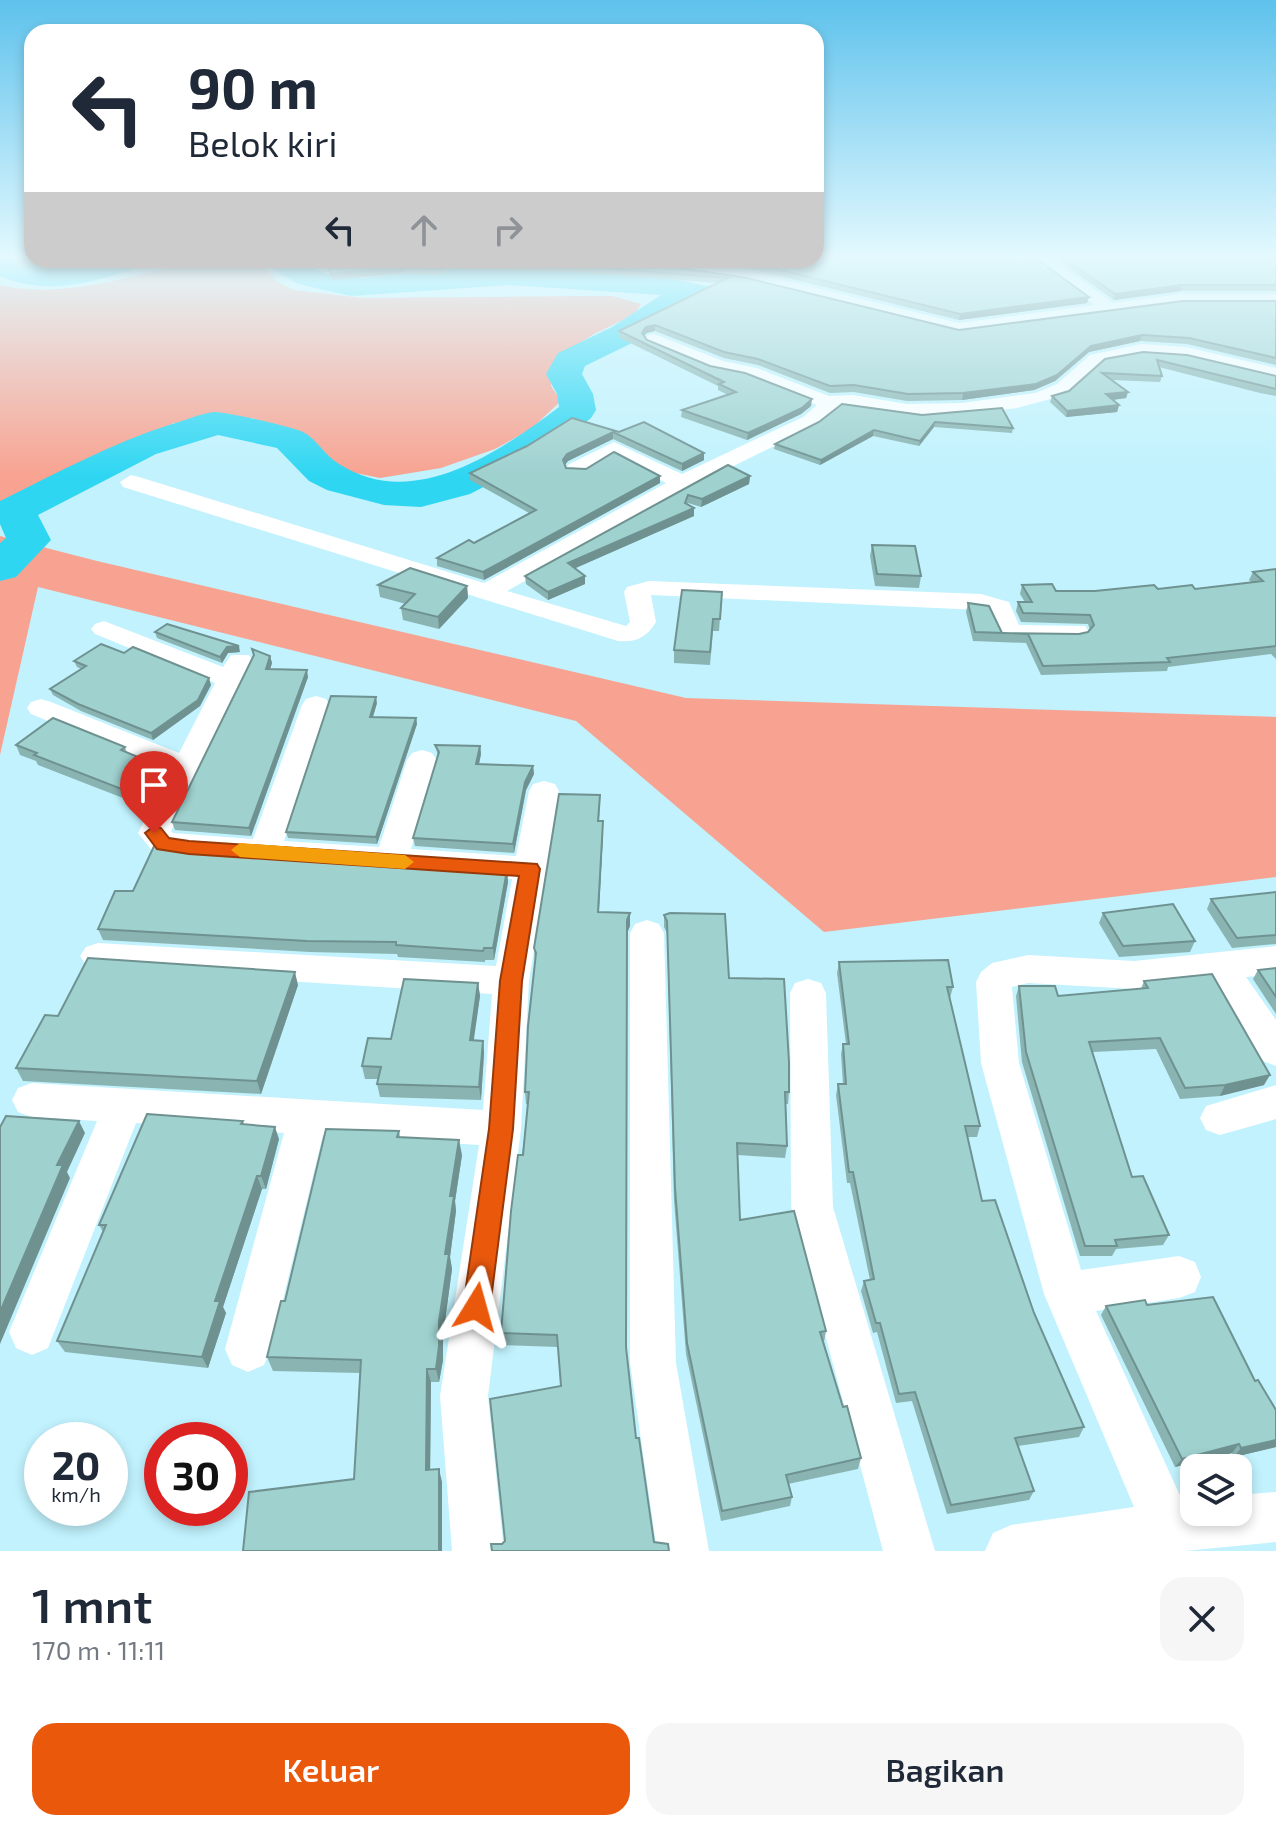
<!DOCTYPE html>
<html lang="id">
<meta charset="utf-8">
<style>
body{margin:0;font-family:"Exo 2",sans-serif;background:#f6f6f7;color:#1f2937;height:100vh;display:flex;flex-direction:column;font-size:30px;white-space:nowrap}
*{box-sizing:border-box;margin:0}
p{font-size:26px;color:#747a83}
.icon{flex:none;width:44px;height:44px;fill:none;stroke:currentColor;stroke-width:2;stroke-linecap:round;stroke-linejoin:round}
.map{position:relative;height:1551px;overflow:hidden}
.panel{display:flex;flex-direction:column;background:#fff;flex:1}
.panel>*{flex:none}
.guide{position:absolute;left:24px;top:24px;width:800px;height:244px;border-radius:24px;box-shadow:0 4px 12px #0003;background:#fff;color:#1f2937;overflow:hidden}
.controls{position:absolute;left:1180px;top:1454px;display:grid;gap:16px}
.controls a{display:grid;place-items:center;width:72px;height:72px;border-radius:16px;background:#fff;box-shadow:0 4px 12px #0003;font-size:40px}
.speed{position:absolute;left:24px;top:1422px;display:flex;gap:16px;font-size:40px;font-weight:700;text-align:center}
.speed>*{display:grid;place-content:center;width:104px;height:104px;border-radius:50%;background:#fff;box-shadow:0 4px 12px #0003;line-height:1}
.speed small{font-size:20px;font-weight:400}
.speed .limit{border:12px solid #d22;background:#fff;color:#111}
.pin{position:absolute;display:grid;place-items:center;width:68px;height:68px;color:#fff;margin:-82px -34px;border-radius:50% 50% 50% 0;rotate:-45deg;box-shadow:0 0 8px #0007}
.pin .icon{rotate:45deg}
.me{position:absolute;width:88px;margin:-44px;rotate:8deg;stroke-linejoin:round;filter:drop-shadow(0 0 6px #0008)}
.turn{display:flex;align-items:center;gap:28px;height:168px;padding:0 32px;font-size:36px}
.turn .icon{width:104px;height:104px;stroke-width:2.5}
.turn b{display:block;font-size:56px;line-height:68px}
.lanes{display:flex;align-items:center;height:76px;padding:0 32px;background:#0003;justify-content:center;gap:40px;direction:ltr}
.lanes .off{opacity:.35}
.round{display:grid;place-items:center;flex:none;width:84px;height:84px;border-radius:24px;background:#f6f6f7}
.headline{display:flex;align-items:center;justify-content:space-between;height:136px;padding:0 32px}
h1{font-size:48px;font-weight:600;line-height:60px}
.button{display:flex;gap:16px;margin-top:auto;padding:16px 32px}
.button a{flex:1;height:92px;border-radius:24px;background:#ea580c;color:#fff;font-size:32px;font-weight:600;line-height:92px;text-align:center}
.button a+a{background:#f6f6f7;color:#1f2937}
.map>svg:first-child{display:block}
.green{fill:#f8a391}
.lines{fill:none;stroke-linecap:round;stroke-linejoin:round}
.river{fill:#2fd6f2;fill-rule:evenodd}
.street{fill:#fff;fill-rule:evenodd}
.wall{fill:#89b4b2}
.shaded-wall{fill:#6f9291}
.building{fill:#9fd1cf;stroke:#6f9291;stroke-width:2}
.route{fill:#ea580c;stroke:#983908;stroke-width:2}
.slow{fill:#f59e0b}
</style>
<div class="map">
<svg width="1276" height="1551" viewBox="0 0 1276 1551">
<rect width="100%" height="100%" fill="#c1f2fd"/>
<g class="green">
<path d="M189,260H261L275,280L293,290L363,298L588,296H612L641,304L635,314L594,334L555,359L551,386L561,401L531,429L495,449L441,468L380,478L340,470L253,418L174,423L2,506L0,514V285C56,299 135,278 189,260Z"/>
<path d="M0,536L97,561L686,698L1276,717V877L824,932L576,721L38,587L0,755Z"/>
</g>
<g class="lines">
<g class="river">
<path d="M0,257L48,268L102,260H146C139,269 129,271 118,274C79,286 39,293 0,276Z"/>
<path d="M268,260H299L326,274L361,278L434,270L509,267L659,276L755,296L783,308L788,315L783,322L772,325L733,309L695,300L636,341L585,366L582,374L593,394L596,410L591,418L544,455L470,494L421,507L384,505L327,490L309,481L277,448L218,435L156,454L38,515L51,540L16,577L0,581V543L6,538L0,524V501C57,473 112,443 172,424C186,420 200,414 213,412C224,411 292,427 303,432C316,438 325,456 339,464C414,512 499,452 559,407L557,394L546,374L558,353L612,327L661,295L509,285L351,296L298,284L280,274Z"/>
</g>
<g class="street">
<path d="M1029,257H1047L1113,303L1181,294H1276V304H1181L959,333L747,281L680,271L595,265L587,260L680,261L747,271L959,323L1095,305Z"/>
<path d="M357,260H407L399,265L363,267L357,265Z"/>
<path d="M654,334L723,361L757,368L829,396L853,395L907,404L962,403L1035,393L1057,384L1090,355L1141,344L1186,347L1276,368V380L1186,358L1141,355L1102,363L1065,395L1017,408L962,415L921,417L841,406L817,425L705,480L507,591L626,626L630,622L624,592L627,587L649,581L981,594L1009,602L1019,625L1085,626L1089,632L1085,638L1076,640L1000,639L989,612L980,610L651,595L656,622C647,637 636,643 618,641L123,487L120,482L131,475L139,477L484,583L666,483L614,456L585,474H569L566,469L569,464L614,442L682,474L803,417L817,405L745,377L711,370L648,343L645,339L648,335Z"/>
<path d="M104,621L223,667L231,655H249L253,661L171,831L173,833L253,839L302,705L306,699L316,696L326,699L330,705L284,841L379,847L407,760L412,753L422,750L432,753L437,760L411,849L516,856L529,791L533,784L544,781L555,784L559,791L529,981L521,1129L488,1396L504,1551H452L440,1396L479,1145L323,1135L271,1349L264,1365L248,1372L232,1365L225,1349L284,1133L136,1123L48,1348L32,1355L16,1348L9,1332L97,1121L32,1117L18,1112L12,1100L18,1088L32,1083L483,1110L492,994L98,969L86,965L80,956L86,947L98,943L496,966L512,879L264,863L153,852L138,833L170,771L31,714L27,708L31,702L41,699L51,702L179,753L215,683L95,634L91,629L95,624Z"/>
<path d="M647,920L659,924L664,933L676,1363L709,1551H657L630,1363V933L635,924Z"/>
<path d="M1276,946V974L1246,977L1276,1020V1066L1263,1061L1209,981L1134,989L1028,983L1012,987L1019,1063L1081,1270L1179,1256L1195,1262L1201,1277L1195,1292L1179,1298L1096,1311L1182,1500L1194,1499V1512H1238V1495L1276,1492V1542L1184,1551H985L993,1533L1011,1525L1134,1507L1044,1294L981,1063L976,982L981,972L992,963L1028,955L1134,961Z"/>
<path d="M808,979L821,983L826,993L833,1207L935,1551H883L791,1207L790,993L795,983Z"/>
<path d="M1276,1085V1119L1220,1135L1206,1130L1200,1118L1206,1106Z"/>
</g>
</g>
<g class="wall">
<path d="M12,257H32L43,260L44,266L15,265Z"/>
<path d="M1053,257H1276V291H1181L1114,300Z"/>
<path d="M323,260H355V261L362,264L595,262L680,268L959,330L1276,301V365L1187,344L1140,341L1089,352L1055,381L1034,390L962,400L907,401L854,392L830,393L758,365L724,358L655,331L646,333L644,336L647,340L710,366L811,406L801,414L747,440L681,417L682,410L728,395L718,390V386L620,338L619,331L717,283L577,272L462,269H445L442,275L404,273L332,280L328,264H325Z"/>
<path d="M693,260H816L1089,297L1087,303L959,320L748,268Z"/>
<path d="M1143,352L1276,376V396L1260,393L1159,367L1162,376L1160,382L1112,380L1128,392L1126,398L1113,400L1119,405L1117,412L1066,417L1050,402L1052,396L1069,391Z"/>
<path d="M842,404L1013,428L1012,433L934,427L919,446L873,436L820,465L774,449L775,444L819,422Z"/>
<path d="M619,432L704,453V460L682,471L613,439L568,461L565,465L566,468L660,476V483L484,580L437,566V558L474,543L529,513L470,480V473L527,446Z"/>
<path d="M728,465L750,476L749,484L701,507L688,503L687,504L694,508V516L575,568L585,576V584L548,600L526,584L525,576Z"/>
<path d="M872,545L921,576L919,588L875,586L870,556Z"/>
<path d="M1276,569V659L1271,654L1168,667L1167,671L1041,675L1026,643L973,641L966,612L968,603L1002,633L1079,634L1088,632L1090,630L1088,624L1021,622L1016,611L1018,602H1025L1020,594L1022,585L1056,591L1195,589L1251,582L1249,580L1253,572Z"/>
<path d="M378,585L467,586L468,598L439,629L403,620L401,608L406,604L380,597Z"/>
<path d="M722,592L719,631H713L710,665L674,663V650Z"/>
<path d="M155,632L240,652L228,653L222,663L157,638Z"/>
<path d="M124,653L211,685L200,706L153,740L81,711L53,695L50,689L81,669L77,667L74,661Z"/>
<path d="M270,656L272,663L270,669L308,677L251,836L175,830L172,822Z"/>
<path d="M377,703L373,717L416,718L417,724L377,844L288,838L286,832Z"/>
<path d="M16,745L125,747L127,753L157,765L161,775L141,805L38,765L36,761L20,755Z"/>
<path d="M435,745L480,746L481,754L479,764L533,766L534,774L526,790L514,853L415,846L413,838L438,756Z"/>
<path d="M600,807L599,821L603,834L599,912L630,926L627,933L626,1349L636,1438L502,1544L505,1541L561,1386L558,1347L503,1345L501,1333L528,1104H526L525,1092L535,961L534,948Z"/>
<path d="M261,855L507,870L508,882L494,960H485V962L398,957L397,954L310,952L103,940L98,929L133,891Z"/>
<path d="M1276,892V944L1232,948L1207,909L1211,899Z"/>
<path d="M1103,913L1195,941L1190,952L1119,957L1099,923Z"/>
<path d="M664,915L729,978L789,1092L788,1104H786L787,1146L785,1158L738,1155L740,1220L826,1331L824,1342L843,1407L861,1458L858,1469L788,1484L792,1497L790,1506L721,1521L686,1354L674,1200L667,933L664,927Z"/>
<path d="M839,962L953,987L950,998L980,1126L977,1137H968L982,1201L1034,1313L1084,1427L1079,1437L1018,1446L1034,1491L1029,1500L947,1514L912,1401L896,1403L877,1332L873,1333L861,1291L864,1281L870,1280L850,1183H847L836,1095L838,1084H843L841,1054L843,1044H846L837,973Z"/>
<path d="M1276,968V1014L1253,979L1258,970Z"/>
<path d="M1144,981L1264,1085L1220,1096L1180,1099L1156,1049L1093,1052L1132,1177L1169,1235L1163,1245L1116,1249L1112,1256H1080L1022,1062L1016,996L1019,986L1058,996L1141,989Z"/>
<path d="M478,983L480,996L473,1040L483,1041L484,1053L481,1100L380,1097L377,1084L378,1079H365L362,1066L391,1039Z"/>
<path d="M298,985L261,1094L23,1081L16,1068L58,1016Z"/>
<path d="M243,1121L244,1125L279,1139L266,1189H262L223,1307L226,1313L208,1368L65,1352L57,1341L103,1232L99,1225Z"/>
<path d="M399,1131L400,1137L462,1155L455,1201L456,1211L450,1257L452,1269L443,1336V1360L439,1382H431L430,1470L442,1482L354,1479L360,1373L273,1371L267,1357L285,1301Z"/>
<path d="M1147,1305L1255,1381L1276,1410V1447L1234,1457L1232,1453L1175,1467L1101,1315L1106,1306Z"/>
</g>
<g class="shaded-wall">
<path d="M403,267L404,273L332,280L331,274Z"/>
<path d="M1182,285L1181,291L1114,300L1115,294Z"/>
<path d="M1089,297L1087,303L959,320L960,314Z"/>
<path d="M655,325V331L646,333L642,339V333L646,327Z"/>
<path d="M1142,335L1140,341L1089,352L1055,381L1034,390L962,400L963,393L1091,346Z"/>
<path d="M1128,392L1126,398L1104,401L1106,394Z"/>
<path d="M812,399L811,406L801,414L747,440L748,433Z"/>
<path d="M1119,405L1117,412L1066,417L1067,411Z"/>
<path d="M935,422L934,427L919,446L920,441Z"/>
<path d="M874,430L873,436L820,465L821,460Z"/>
<path d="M613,432V439L568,461L563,467V460L567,454Z"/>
<path d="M704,453V460L682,471V464Z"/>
<path d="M660,476V483L484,580L483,572Z"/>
<path d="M750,476L749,484L701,507L702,499Z"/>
<path d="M694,508V516L569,571L568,563Z"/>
<path d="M585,576V584L548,600V592Z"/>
<path d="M467,586L468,598L439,629L438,617Z"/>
<path d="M239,646L240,652L228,653L222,663L220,657L227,647Z"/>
<path d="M270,656L272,663L268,677L266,669Z"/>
<path d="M307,670L308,677L251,836L249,828Z"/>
<path d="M209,678L211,685L200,706L153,740L151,733Z"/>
<path d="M376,697L377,703L371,723L370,717Z"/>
<path d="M416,718L417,724L377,844L376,837Z"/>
<path d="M480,746L481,754L477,773L476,764Z"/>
<path d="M157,765L161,775L141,805L137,795Z"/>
<path d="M533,766L534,774L526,790L514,853L513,844L525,782Z"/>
<path d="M603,821V834L598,925V912Z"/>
<path d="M507,870L508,882L494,960L493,948Z"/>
<path d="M630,913V926L627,933V920Z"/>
<path d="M295,972L298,985L261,1094L257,1081Z"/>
<path d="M478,983L480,996L472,1053L470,1040Z"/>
<path d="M483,1041L484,1053L481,1100L479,1087Z"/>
<path d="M1270,1075L1264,1085L1220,1096L1225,1085Z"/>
<path d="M79,1121L85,1133L67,1172L70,1178L0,1344V1312L57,1165Z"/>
<path d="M275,1127L279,1139L266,1189L261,1176Z"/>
<path d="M459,1140L462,1155L455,1201L456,1211L450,1257L452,1269L443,1336V1360L439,1382L436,1369L445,1254L450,1196Z"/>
<path d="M257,1176L262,1189L223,1307L226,1313L208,1368L202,1357L215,1301Z"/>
<path d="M427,1369L431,1382L430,1483L426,1470Z"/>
<path d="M1276,1440V1447L1234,1457L1241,1448Z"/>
<path d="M1239,1444L1232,1453L1175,1467L1182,1459Z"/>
<path d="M439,1469L442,1482V1551H439Z"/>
</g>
<g class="building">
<path d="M13,257H32V260L43,261L14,260Z"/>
<path d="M816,257H1034L1089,297L960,314L748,262L732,260H816Z"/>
<path d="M1062,257H1276V285H1182L1115,294Z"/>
<path d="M327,260H354L362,264L398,262L402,260H591L595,262L680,268L747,278L959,330L1183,301H1276V358L1189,338L1142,335L1091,346L1057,375L1036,384L963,393L908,394L854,385L830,386L758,359L724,352L655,325L646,327L642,333L647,340L710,366L745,373L812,399L802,408L748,433L682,410L736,392L719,384L724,382L619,331L728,278L577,266L462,263H445L442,269L403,267L331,274Z"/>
<path d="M1143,352L1187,355L1276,376V389L1157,360L1162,376L1102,373L1128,392L1106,394L1119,405L1067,411L1052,396L1069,391L1105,359Z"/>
<path d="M842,404L922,415L1002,408L1013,428L935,422L920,441L874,430L821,460L775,444L819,422Z"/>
<path d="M572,418L619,432L644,422L704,453L682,464L613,432L567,454L563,460L566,468L586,469L614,452L660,476L483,572L437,558L469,540L474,543L536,510L470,473L527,446Z"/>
<path d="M728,465L750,476L702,499L688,495L685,503L694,508L568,563L585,576L548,592L525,576Z"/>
<path d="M872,545L915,546L921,576L877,574Z"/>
<path d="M410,568L467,586L438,617L401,608L415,594L378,585Z"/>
<path d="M1276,569V646L1167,658L1170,662L1043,666L1028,634L975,632L968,603L989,606L1002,633L1079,634L1088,632L1094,625L1090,615L1023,613L1018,602H1032L1022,585L1052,584L1056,591H1095L1154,585L1158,589L1192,585L1195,589L1263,581L1253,572Z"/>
<path d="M682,590L722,592L720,619H713L710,652L674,650Z"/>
<path d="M167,624L239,646L227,647L220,657L155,632Z"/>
<path d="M101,644L124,653L133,647L209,678L198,700L151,733L78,704L50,689L86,666L74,661Z"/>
<path d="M252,649L270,656L266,669L307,670L249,828L172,822L254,655Z"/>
<path d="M331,696L376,697L370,717L416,718L376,837L286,832Z"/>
<path d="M53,718L125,747L121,750L157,765L137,795L34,755L37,753L16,745Z"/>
<path d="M435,745L480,746L476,764L533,766L525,782L513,844L413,838L439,752Z"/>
<path d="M559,794L600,795L598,821H603L598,912L630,913L627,920L626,1347L636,1438H639L654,1542L668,1544L669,1551H492L491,1544H502L505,1541L490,1399L561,1386L557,1335L501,1333L511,1211L518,1155H523L529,1092H525L528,1026L536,953L534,948Z"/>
<path d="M155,844L261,855L507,870L493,948H484L483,951L396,945V942L307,941L98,929L115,891H133Z"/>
<path d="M1276,892V935L1237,938L1211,899Z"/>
<path d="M1173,904L1195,941L1123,946L1103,913Z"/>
<path d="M670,913L725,914L729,978L784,979L789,1062V1092H785L787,1146L737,1143L740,1220L794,1211L826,1331L820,1332L843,1407L847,1406L861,1458L786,1475L792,1497L722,1511L687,1343L675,1188L667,921L664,915Z"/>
<path d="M88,958L295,972L257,1081L16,1068L45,1015L58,1016Z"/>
<path d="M948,960L953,987H947L980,1126H965L982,1201L995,1200L1034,1313L1084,1427L1015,1438L1034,1491L951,1505L915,1392L899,1394L880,1323H876L864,1281L874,1279L853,1172H849L838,1084H846L843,1044H849L839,962Z"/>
<path d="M1276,968V997L1258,970Z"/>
<path d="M1212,974L1270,1075L1225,1085L1185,1088L1160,1038L1089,1042L1132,1177L1143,1176L1169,1235L1115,1240L1117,1246H1085L1026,1052L1019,986H1055L1058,996L1148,988L1144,981Z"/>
<path d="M404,979L478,983L470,1040L483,1041L479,1087L377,1084L381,1067L362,1066L368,1038L391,1039Z"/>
<path d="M147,1114L243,1121L241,1124L275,1127L261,1176H257L215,1301H220L202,1357L57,1341L106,1225H99Z"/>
<path d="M6,1116L79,1121L57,1165H63L0,1312V1127Z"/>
<path d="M326,1129L399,1131L397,1137L459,1140L450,1196H454L445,1254H449L439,1321V1346L436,1369H427L426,1470L439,1469V1551H243L249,1492L354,1479L361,1360L267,1357L281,1301H285Z"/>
<path d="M1213,1297L1255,1381L1258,1380L1276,1410V1440L1241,1448L1239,1444L1182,1459L1106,1306L1145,1300L1147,1305Z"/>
</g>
<linearGradient id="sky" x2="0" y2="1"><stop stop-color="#5ec2ec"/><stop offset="0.54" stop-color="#e3f9fe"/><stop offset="1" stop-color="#e3f9fe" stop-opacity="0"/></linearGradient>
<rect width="1276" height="475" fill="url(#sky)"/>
<path class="route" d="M154,826L161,828L169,838L189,841L537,864L540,869L522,981L513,1129L490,1307L486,1316L476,1320L467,1316L463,1307L489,1129L500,981L519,876L189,854L157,849L145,833Z"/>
<path class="slow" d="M240,843L405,855L414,862L405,869L240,857L231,850Z"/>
</svg>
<div class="controls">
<a><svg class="icon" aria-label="layers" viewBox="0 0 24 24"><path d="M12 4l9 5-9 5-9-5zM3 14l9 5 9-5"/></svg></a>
</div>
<div class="speed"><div>20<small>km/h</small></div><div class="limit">30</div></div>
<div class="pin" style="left:154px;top:833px;background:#d93025"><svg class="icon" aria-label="arrive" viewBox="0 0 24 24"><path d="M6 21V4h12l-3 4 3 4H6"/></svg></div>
<svg class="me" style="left:476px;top:1307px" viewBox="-20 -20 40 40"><path d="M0-17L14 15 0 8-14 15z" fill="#ea580c" stroke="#fff" stroke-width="4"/></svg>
<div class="guide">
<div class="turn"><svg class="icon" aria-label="left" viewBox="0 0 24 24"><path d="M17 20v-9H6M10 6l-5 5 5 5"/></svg><div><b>90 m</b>Belok kiri</div></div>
<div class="lanes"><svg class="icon" aria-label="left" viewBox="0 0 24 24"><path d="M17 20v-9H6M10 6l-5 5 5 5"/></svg><svg class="icon off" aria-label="ahead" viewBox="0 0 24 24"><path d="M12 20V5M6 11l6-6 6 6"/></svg><svg class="icon off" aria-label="right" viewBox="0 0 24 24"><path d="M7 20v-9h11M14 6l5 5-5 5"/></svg></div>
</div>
</div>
<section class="panel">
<div class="headline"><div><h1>1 mnt</h1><p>170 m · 11:11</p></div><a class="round"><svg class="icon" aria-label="close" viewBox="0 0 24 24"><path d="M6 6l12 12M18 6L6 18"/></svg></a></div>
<div class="button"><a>Keluar</a><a>Bagikan</a></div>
</section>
